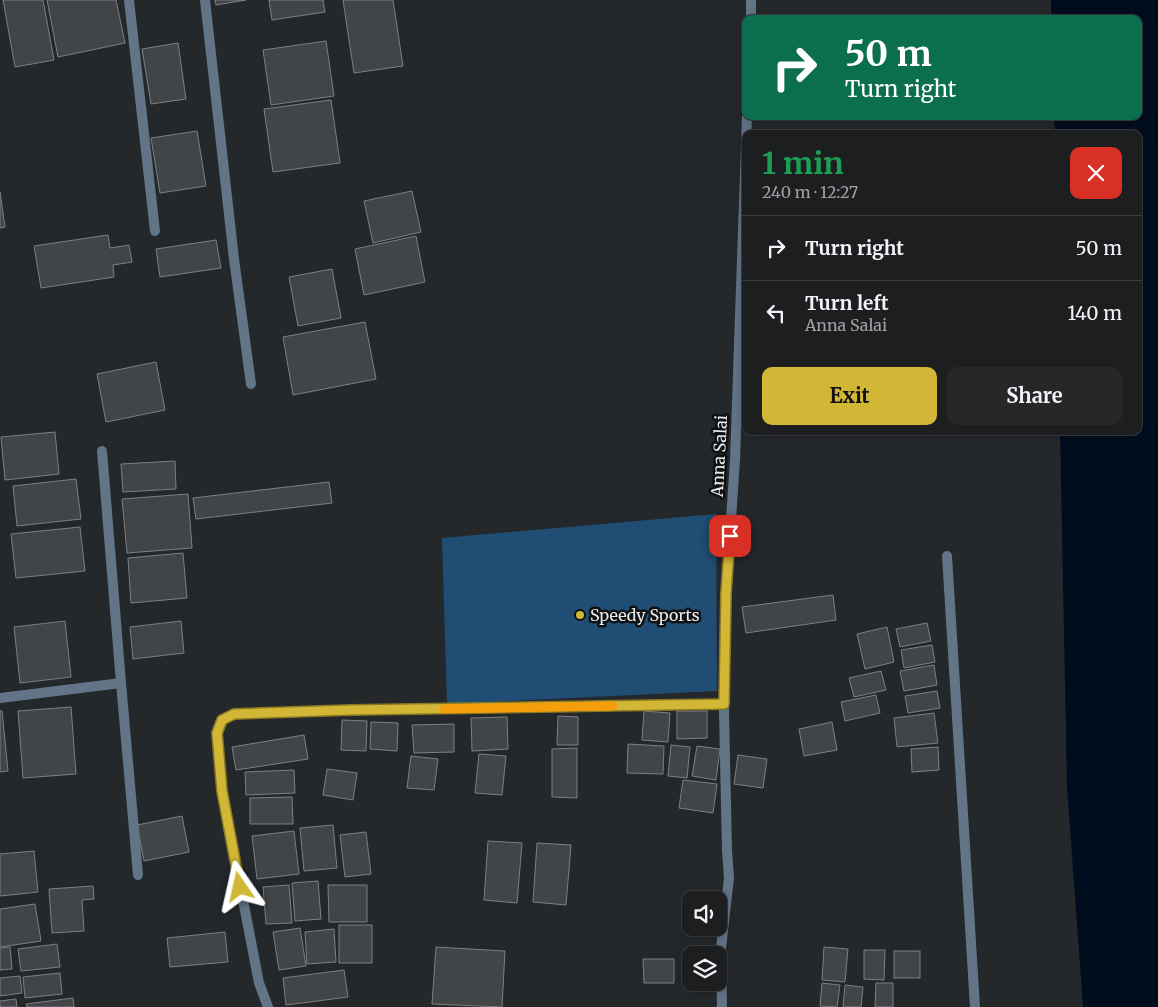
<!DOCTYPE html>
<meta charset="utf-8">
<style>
body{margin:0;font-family:Merriweather,serif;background:#252729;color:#f1f3f6;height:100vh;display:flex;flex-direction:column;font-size:19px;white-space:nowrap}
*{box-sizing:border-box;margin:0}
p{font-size:16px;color:#a0a2a5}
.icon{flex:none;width:28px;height:28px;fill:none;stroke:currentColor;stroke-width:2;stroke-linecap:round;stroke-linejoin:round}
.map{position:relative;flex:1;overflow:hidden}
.panel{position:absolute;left:742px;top:130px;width:400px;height:305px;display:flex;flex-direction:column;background:#1c1e20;border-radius:10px;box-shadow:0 2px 12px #0003,0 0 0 1px #3a3c3e}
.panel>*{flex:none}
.top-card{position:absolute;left:742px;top:15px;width:400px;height:105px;border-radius:10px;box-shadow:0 2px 12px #0003,0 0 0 1px #3a3c3e;background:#0b6e4f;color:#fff;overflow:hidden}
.tools{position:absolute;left:682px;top:891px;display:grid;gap:10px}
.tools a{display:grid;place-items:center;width:45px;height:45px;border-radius:10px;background:#1c1e20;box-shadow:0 2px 12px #0003,0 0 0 1px #3a3c3e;font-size:25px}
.pin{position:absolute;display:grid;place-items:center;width:42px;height:42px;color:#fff;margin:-21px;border-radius:10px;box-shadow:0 2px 8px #0006}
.me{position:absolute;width:55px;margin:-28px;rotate:349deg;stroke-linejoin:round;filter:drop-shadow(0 0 4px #0008)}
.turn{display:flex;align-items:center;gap:18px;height:105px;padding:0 20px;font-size:22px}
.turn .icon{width:65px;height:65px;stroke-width:2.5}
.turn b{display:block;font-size:35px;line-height:42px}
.round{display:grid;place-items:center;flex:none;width:52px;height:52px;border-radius:10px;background:#252729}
.summary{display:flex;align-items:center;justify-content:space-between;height:85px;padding:0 20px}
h1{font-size:30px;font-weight:700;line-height:38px;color:#1e9e55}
.primary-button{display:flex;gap:10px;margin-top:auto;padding:10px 20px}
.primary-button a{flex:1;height:58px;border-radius:10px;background:#d2b736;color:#111;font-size:20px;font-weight:700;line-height:58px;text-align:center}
.primary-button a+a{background:#252729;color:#f1f3f6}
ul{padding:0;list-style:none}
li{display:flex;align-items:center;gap:15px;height:65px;padding:0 20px;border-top:1px solid #3a3c3e}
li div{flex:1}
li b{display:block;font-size:19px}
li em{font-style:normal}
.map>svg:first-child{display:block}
.green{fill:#1f4d73}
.water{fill:#000d1f}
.building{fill:#414548;stroke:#7c8084}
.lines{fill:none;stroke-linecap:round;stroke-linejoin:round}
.minor{stroke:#617587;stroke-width:10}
.route-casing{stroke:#887723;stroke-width:12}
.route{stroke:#d2b736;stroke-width:9}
.slow{stroke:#f59e0b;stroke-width:9}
.poi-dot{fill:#d2b736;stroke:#0f1012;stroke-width:2}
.labels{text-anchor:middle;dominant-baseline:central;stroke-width:5;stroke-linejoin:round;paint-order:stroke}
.street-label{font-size:16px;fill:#eaedef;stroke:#0f1012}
.poi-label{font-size:16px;fill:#eaedef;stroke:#0f1012;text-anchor:start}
</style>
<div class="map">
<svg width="1158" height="1007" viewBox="0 0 1158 1007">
<rect width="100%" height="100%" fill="#25282b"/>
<path class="green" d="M716,514L717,691L447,704L442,538Z"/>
<path class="water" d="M1051,0H1158V1007H1083L1067,787L1060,431H1139V134H1055L1054,116H1139V19H1051Z"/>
<g class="building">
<path d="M3,0H43L54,60L15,67Z"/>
<path d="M47,0H116L125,43L58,57Z"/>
<path d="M215,0H246L216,5Z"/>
<path d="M269,0H323L325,12L272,20Z"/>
<path d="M343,0H393L403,66L354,73Z"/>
<path d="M326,41L334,96L271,105L263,50Z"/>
<path d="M178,43L186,99L151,104L142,49Z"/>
<path d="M331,100L340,163L273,172L264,109Z"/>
<path d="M197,131L206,186L160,193L151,138Z"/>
<path d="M412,191L421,232L373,243L364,201Z"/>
<path d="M0,192L5,227L0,228Z"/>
<path d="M108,235L110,248L129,245L132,262L113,265L114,277L41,288L34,246Z"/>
<path d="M416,236L425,282L364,295L355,249Z"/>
<path d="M216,240L221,268L160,277L156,249Z"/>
<path d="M332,269L341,318L298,326L289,277Z"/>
<path d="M365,322L376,379L293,395L283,337Z"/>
<path d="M156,362L165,410L106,422L97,374Z"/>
<path d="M55,432L59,474L5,480L1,437Z"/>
<path d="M175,461L176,489L123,492L121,464Z"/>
<path d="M76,479L81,519L17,526L13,486Z"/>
<path d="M329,482L332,503L196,519L193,498Z"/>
<path d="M188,494L192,548L127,553L122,499Z"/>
<path d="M80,527L85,571L16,578L11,534Z"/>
<path d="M183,553L187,598L131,603L128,558Z"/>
<path d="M833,595L836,620L746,633L742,607Z"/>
<path d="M65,621L71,677L20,683L14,627Z"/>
<path d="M181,621L184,653L133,659L130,627Z"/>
<path d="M927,623L931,641L900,647L896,629Z"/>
<path d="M887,627L894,662L865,669L857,634Z"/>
<path d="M932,645L935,662L904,668L901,650Z"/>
<path d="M934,665L937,685L904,691L900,671Z"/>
<path d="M881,671L886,690L854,697L849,678Z"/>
<path d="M937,691L940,708L908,713L905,696Z"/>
<path d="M876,695L880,713L845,721L841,702Z"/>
<path d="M71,707L76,774L23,778L18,711Z"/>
<path d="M0,711H2L8,771L0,772Z"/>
<path d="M644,711L670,713L668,742L642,740Z"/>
<path d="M677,711H707V738L677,739Z"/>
<path d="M934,713L938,743L897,747L894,718Z"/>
<path d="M558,716L578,717V745H557Z"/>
<path d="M507,717L508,749L472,751L471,718Z"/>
<path d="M342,720L367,721L366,751L341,750Z"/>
<path d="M371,722L398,723L397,751L370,749Z"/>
<path d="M832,722L837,750L804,756L799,729Z"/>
<path d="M454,724V752L414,753L412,725Z"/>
<path d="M304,735L308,759L236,770L232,747Z"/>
<path d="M628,744L664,746L663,774L627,773Z"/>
<path d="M671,745L690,747L687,778L668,776Z"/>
<path d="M697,746L720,749L716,780L692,776Z"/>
<path d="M938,747L939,770L912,772L911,749Z"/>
<path d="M577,748V798L552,797V749Z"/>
<path d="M479,754L506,756L502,795L475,793Z"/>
<path d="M738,755L767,759L763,788L734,784Z"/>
<path d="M411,756L438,759L434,790L407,788Z"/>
<path d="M327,769L357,773L353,800L323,795Z"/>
<path d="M294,770L295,793L246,795L245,772Z"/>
<path d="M683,780L717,784L713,813L679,808Z"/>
<path d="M292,797L293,824H250V798Z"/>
<path d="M182,816L189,852L144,861L137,825Z"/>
<path d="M333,825L337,868L304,871L300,828Z"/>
<path d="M294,831L299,874L257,879L252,836Z"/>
<path d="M366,832L371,874L345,877L340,835Z"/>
<path d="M488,841L522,843L517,903L484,900Z"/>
<path d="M537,843L571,845L566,905L533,902Z"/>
<path d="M34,851L38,892L0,896V854Z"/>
<path d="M318,881L321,919L295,921L292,883Z"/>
<path d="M289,885L292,923L266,924L263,887Z"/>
<path d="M328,885H367V922H329Z"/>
<path d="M93,886L94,899L82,900L84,931L52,933L49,889Z"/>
<path d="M35,904L41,941L0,947V909Z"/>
<rect x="339" y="925" width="33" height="38"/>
<path d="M300,928L306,966L279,970L273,932Z"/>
<path d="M334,929L336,962L307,964L305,932Z"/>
<path d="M225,932L228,962L170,967L167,938Z"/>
<path d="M57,944L60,967L21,971L18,949Z"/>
<path d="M10,947L12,969L0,970V948Z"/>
<path d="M436,947L505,951L502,1007L432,1004Z"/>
<path d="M824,947L848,949L845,982L822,980Z"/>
<path d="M864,950H885L884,980L864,979Z"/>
<rect x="894" y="951" width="26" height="27"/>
<path d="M643,959H674V983H644Z"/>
<path d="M344,970L348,997L286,1005L283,978Z"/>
<path d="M60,973L62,994L25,998L23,977Z"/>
<path d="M20,976L22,993L0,996V978Z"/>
<path d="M822,983L840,985L837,1007L820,1006Z"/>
<path d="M876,983H893V1007H875Z"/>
<path d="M845,985L863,987L861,1007H843Z"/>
<path d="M73,998L74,1007H27L26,1004Z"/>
<path d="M16,999L17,1007H0V1001Z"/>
</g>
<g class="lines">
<g class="minor">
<path d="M129,0L155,231"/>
<path d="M205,0L234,259L251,384"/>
<path d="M751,19V0"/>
<path d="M102,451L121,683"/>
<path d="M947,556L975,1007"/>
<path d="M0,698L121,683L138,875"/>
<path d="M268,1007L259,983L222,791L217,733L222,720L234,714L350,710L724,704"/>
<path d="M722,1007L721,948L729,878L727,851L724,712L726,593L735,460L747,116"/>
</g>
</g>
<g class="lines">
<g class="route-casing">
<path id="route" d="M240,887L222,791L217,733L222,720L234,714L350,710L724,704L726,593L730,536"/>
</g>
<use href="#route" class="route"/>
<path class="slow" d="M444,709L613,706"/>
</g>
<circle class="poi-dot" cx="580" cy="615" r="5"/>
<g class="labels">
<g class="street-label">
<text transform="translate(719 456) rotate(-87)">Anna Salai</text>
</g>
<g class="poi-label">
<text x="590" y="615">Speedy Sports</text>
</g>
</g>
</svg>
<div class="tools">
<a><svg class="icon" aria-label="sound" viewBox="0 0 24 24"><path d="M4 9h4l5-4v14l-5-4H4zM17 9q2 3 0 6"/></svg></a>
<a><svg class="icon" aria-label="layers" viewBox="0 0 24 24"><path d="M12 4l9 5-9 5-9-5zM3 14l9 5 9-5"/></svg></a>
</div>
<div class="pin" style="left:730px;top:536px;background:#d93025"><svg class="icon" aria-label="arrive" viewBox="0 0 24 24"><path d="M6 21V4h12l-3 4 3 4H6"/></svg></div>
<svg class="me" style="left:240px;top:887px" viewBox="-20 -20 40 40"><path d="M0-17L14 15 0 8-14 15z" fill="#d2b736" stroke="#fff" stroke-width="4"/></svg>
<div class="top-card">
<div class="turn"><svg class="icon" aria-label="right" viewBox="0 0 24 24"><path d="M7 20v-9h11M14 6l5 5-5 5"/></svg><div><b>50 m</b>Turn right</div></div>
</div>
<section class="panel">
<div class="summary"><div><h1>1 min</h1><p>240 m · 12:27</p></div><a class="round" style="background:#d93025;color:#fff"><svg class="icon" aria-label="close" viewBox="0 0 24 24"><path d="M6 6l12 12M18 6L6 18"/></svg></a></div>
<ul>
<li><svg class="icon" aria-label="right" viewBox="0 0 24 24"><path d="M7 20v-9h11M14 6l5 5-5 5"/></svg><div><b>Turn right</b></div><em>50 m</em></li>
<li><svg class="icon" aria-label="left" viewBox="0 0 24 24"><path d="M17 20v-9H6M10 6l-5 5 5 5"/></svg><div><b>Turn left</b><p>Anna Salai</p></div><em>140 m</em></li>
</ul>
<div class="primary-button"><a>Exit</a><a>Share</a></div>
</section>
</div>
